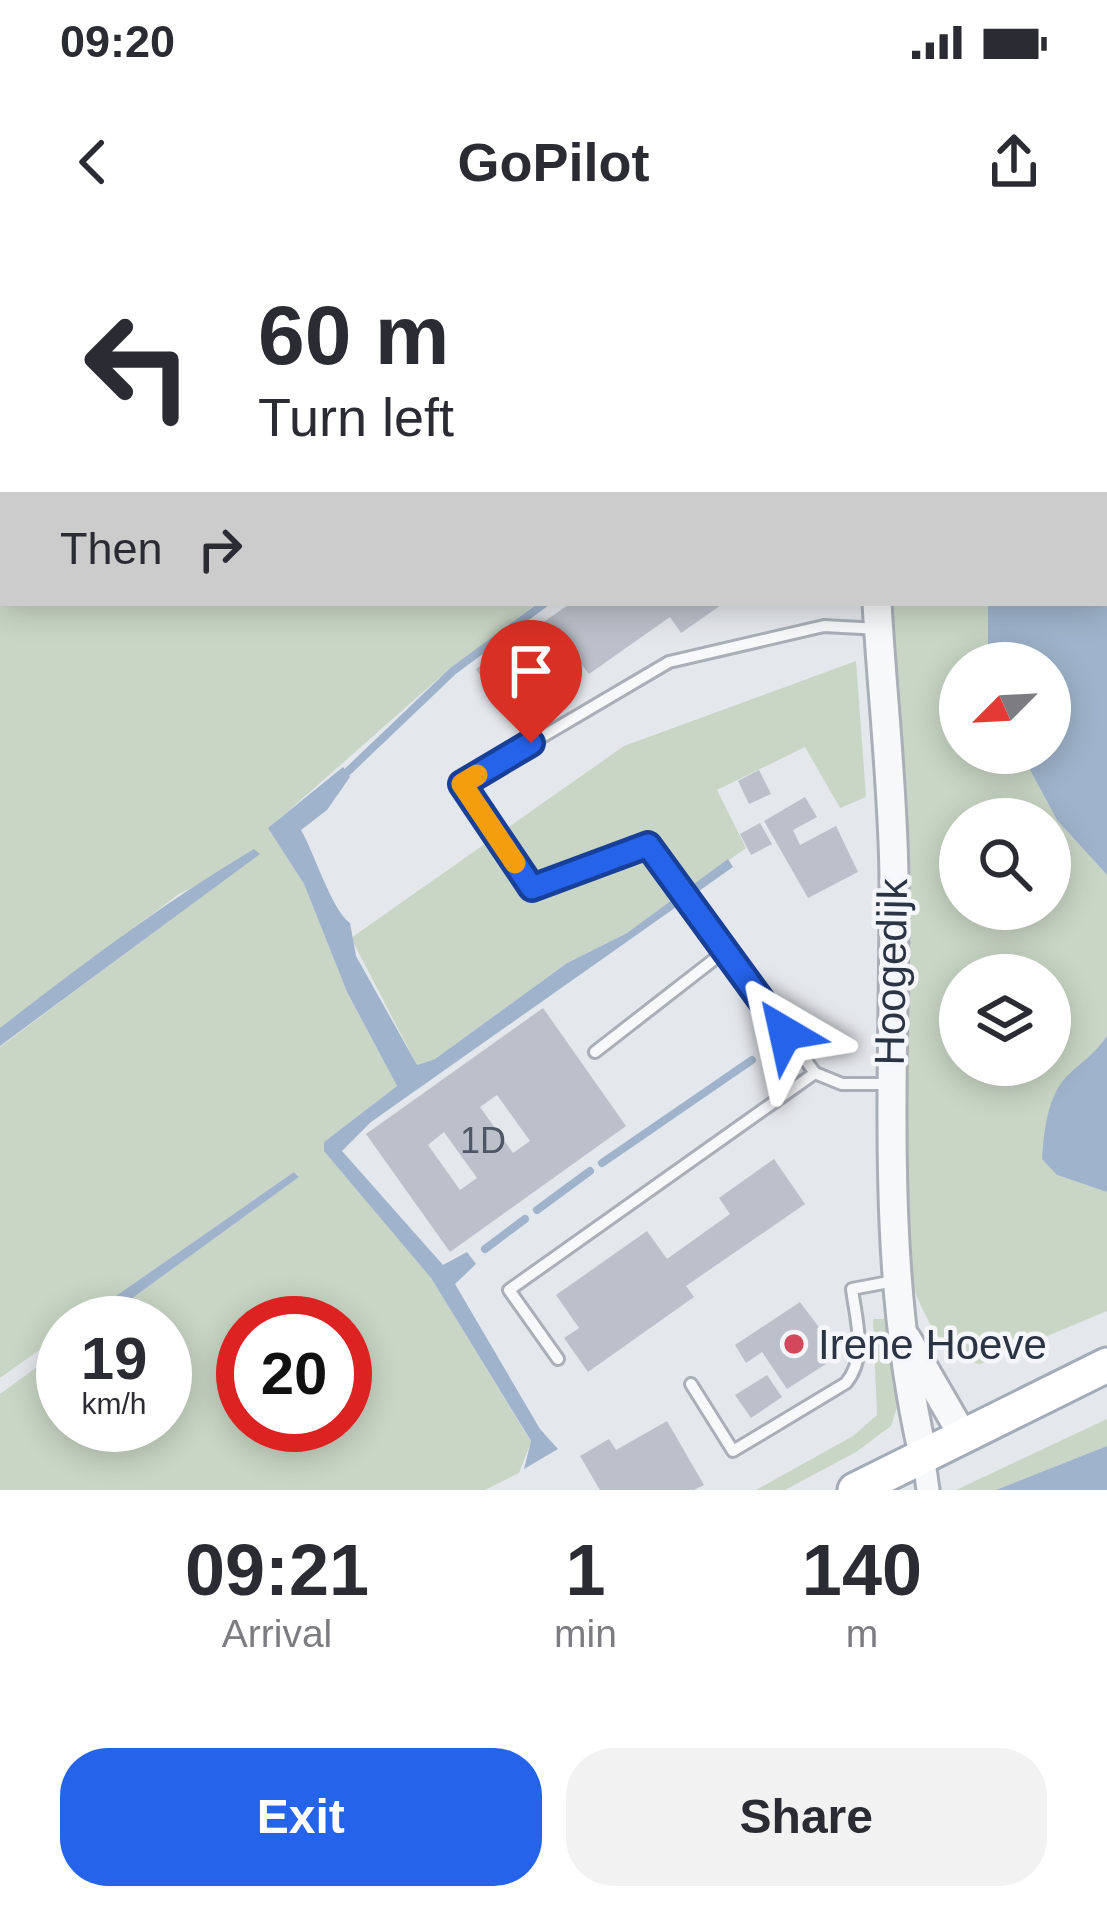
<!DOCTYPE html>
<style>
body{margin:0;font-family:Helvetica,sans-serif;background:#f2f2f3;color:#2b2b33;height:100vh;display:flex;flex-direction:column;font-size:45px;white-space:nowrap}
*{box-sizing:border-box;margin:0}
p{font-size:39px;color:#7c7c81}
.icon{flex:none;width:66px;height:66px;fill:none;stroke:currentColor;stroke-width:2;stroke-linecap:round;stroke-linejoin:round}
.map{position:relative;height:1250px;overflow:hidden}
.sheet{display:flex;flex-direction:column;background:#fff;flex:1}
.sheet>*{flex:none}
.hud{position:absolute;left:0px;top:0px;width:1107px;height:366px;box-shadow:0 6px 30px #0003;background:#fff;color:#2b2b33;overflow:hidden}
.needle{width:78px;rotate:246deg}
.controls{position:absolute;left:939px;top:402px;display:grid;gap:24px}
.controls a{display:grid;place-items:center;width:132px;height:132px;border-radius:50%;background:#fff;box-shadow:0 6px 30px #0003;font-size:60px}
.speed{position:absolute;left:36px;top:1056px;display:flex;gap:24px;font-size:60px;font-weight:700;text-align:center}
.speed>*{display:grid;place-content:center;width:156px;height:156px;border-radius:50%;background:#fff;box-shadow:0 6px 30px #0003;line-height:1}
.speed small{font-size:30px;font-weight:400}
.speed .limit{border:18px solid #d22;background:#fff;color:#111}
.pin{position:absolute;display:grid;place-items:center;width:102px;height:102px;color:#fff;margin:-123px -51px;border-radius:50% 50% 50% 0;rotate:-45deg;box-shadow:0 0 12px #0007}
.pin .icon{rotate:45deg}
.me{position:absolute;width:132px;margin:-66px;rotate:324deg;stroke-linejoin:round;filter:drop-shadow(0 0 9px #0008)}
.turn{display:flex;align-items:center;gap:42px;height:252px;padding:0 60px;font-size:54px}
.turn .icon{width:156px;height:156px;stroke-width:2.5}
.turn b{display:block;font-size:84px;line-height:102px}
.then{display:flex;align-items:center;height:114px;padding:0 60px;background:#0003;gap:24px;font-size:45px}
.eta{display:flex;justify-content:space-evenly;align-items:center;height:204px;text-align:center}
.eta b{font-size:72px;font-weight:600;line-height:84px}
.button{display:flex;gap:24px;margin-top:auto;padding:24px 60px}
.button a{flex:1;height:138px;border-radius:48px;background:#2563eb;color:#fff;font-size:48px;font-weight:600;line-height:138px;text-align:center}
.button a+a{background:#f2f2f3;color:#2b2b33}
.status{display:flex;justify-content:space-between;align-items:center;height:84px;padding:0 60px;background:#fff;direction:ltr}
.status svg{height:33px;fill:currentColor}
header{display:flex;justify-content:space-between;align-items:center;height:156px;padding:0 60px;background:#fff;font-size:54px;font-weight:600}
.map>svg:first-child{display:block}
.green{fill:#c9d6c5;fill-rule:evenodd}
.water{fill:#9fb4cc}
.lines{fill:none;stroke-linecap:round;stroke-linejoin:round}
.stream{stroke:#9fb4cc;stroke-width:8}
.building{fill:#bbc0ca;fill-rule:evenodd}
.service-casing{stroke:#a9aeb7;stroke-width:16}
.minor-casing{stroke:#a9aeb7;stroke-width:27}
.tertiary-casing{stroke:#a9aeb7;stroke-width:33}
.primary-casing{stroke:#a3abb8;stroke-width:39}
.service{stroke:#f7f8fa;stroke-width:10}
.minor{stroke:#f7f8fa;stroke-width:21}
.tertiary{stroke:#f7f8fa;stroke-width:27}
.primary{stroke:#fff;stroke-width:33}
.route-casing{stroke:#184099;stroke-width:30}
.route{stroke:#2563eb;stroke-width:21}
.slow{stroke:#f59e0b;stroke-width:21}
.poi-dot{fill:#d1495b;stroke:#f4f6f9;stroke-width:4.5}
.labels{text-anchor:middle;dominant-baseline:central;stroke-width:9;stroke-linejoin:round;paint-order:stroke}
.number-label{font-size:36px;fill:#4f5766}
.street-label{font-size:42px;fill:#2b3445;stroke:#f4f6f9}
.poi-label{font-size:42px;fill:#2b3445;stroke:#f4f6f9;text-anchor:start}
</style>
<div class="status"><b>09:20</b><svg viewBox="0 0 49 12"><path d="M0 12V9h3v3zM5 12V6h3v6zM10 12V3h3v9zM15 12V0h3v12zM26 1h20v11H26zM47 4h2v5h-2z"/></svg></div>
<header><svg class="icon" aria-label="back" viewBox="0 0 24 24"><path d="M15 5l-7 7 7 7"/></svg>GoPilot<svg class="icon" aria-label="share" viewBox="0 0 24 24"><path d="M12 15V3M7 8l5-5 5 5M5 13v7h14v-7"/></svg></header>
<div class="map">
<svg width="1107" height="1250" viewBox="0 0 1107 1250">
<rect width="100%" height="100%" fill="#e4e7ec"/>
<g class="green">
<path d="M0,0L631,3H3V363H537L439,438L269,588L304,644L347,752L397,846L324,902L325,911L431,1038L531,1202L519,1233L485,1250H0V1154L63,1108V1185H165V1083H98L299,937L294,932L77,1083H63V1093L0,1138V807L259,614L179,654L0,788ZM243,1083H345V1185H243Z"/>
<path d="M888,363H988V423H960V513H1021L1057,580L1107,635V796L1095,814L1063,840L1057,935L1107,952V1071L980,1124C941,1121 920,1066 908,1033ZM960,579H1050V669H960ZM960,735H1050V825H960Z"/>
<path d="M856,421L866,557L840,568L805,507L717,550L746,608L627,693L567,723L435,819L417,825L351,698L624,506Z"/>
<path d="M873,1079H887L900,1158L891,1186L856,1212L785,1250H756L853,1196L877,1175Z"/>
<path d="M1107,1179V1206L996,1250H956Z"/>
</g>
<g class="water">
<path d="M970,0H1107V635L1057,580L1021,513H1050V423H988V363H1104V3Z"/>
<path d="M343,527L350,537L327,570L301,590C315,614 331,669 350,683L356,716L417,825L435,819L567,723L627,693L728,619L733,627L371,882L342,911L443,1025L467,1012L476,1024L455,1044L540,1189L558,1209L524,1229L531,1201L431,1038L324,911V902L397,846L347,752L304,644L268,588Z"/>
<path d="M254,609L260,614L0,806V788C82,724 165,662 254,609Z"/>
<path d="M1107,796V952L1057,935L1042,919C1044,892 1047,858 1066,837C1081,822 1095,814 1107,796Z"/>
<path d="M294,932L299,937L98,1083H77Z"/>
<path d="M1107,1206V1250H996Z"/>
</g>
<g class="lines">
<g class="stream">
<path d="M686,3L690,0"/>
<path d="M849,3V0"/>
<path d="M343,536L453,431L545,363"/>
<path d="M602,923L752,820"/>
<path d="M537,970L590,931"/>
<path d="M485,1009L525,979"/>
</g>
</g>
<g class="building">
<path d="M571,363H724L681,393L670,377L589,434L581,424L507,475L476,429Z"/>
<path d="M759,530L771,554L749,564L738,541Z"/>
<path d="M805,557L817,577L793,590L800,605L836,586L858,632L808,658L764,581Z"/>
<path d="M760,583L772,604L751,615L740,594Z"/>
<path d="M543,768L626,886L450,1012L366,894ZM497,855L530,901L513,913L480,867ZM444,892L477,938L460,950L428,905Z"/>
<path d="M774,919L805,964L686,1046L694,1057L588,1132L564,1098L579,1088L556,1055L647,991L667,1019L730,974L719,958Z"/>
<path d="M800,1062L840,1115L787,1149L762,1112L746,1123L735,1105Z"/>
<path d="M767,1135L782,1157L751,1178L735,1155Z"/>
<path d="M667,1181L704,1245L694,1250H600L580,1216L609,1199L616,1210Z"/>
</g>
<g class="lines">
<g class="service-casing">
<g id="service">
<path d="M595,812L725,711"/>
<path d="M815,833L648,605L532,648L462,544L669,422L824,386L879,389"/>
<path d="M558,1119L509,1050L815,833L842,844H889"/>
<path d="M691,1144L733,1211L846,1143C868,1116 856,1081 852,1049L894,1041"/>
</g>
</g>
<g class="minor-casing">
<path id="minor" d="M923,1214L928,1250"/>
</g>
<g class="tertiary-casing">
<g id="tertiary">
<path d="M874,3V0"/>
<path d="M877,363C882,454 893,547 894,638C895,832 879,1023 923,1214"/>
<path d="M907,1099L962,1194"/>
</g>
</g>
<g class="primary-casing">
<path id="primary" d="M855,1250L1107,1125"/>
</g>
<use href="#service" class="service"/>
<use href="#minor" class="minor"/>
<use href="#tertiary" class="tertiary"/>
<use href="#primary" class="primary"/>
</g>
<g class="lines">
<g class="route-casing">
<path id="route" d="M531,503L462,544L532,648L648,605L785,793"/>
</g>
<use href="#route" class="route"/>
<path class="slow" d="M477,535L462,544L515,623"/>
</g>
<circle class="poi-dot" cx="794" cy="1104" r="12"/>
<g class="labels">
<g class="number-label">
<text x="483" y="900">1D</text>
</g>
<g class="street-label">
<text transform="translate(891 732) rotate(-89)">Hoogedijk</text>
</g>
<g class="poi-label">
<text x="818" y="1104">Irene Hoeve</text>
</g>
</g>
</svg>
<div class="controls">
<a><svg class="needle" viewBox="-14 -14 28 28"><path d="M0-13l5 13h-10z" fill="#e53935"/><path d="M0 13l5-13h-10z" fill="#7c7c81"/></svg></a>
<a><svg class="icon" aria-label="search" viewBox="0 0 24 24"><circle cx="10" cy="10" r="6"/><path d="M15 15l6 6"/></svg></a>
<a><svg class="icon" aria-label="layers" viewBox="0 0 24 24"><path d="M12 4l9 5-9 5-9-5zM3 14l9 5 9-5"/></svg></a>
</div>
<div class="speed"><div>19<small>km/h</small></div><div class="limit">20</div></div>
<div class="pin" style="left:531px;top:503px;background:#d93025"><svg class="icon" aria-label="arrive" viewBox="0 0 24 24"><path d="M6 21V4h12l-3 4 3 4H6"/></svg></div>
<svg class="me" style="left:785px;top:793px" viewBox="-20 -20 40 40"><path d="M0-17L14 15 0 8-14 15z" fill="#2563eb" stroke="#fff" stroke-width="4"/></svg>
<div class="hud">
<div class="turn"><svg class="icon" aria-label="left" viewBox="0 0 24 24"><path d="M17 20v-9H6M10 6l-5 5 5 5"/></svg><div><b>60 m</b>Turn left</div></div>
<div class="then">Then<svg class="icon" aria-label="right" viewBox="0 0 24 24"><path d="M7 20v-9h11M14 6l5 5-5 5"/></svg></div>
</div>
</div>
<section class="sheet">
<div class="eta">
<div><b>09:21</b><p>Arrival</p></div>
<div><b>1</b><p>min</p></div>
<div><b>140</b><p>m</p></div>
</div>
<div class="button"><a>Exit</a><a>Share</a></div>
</section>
